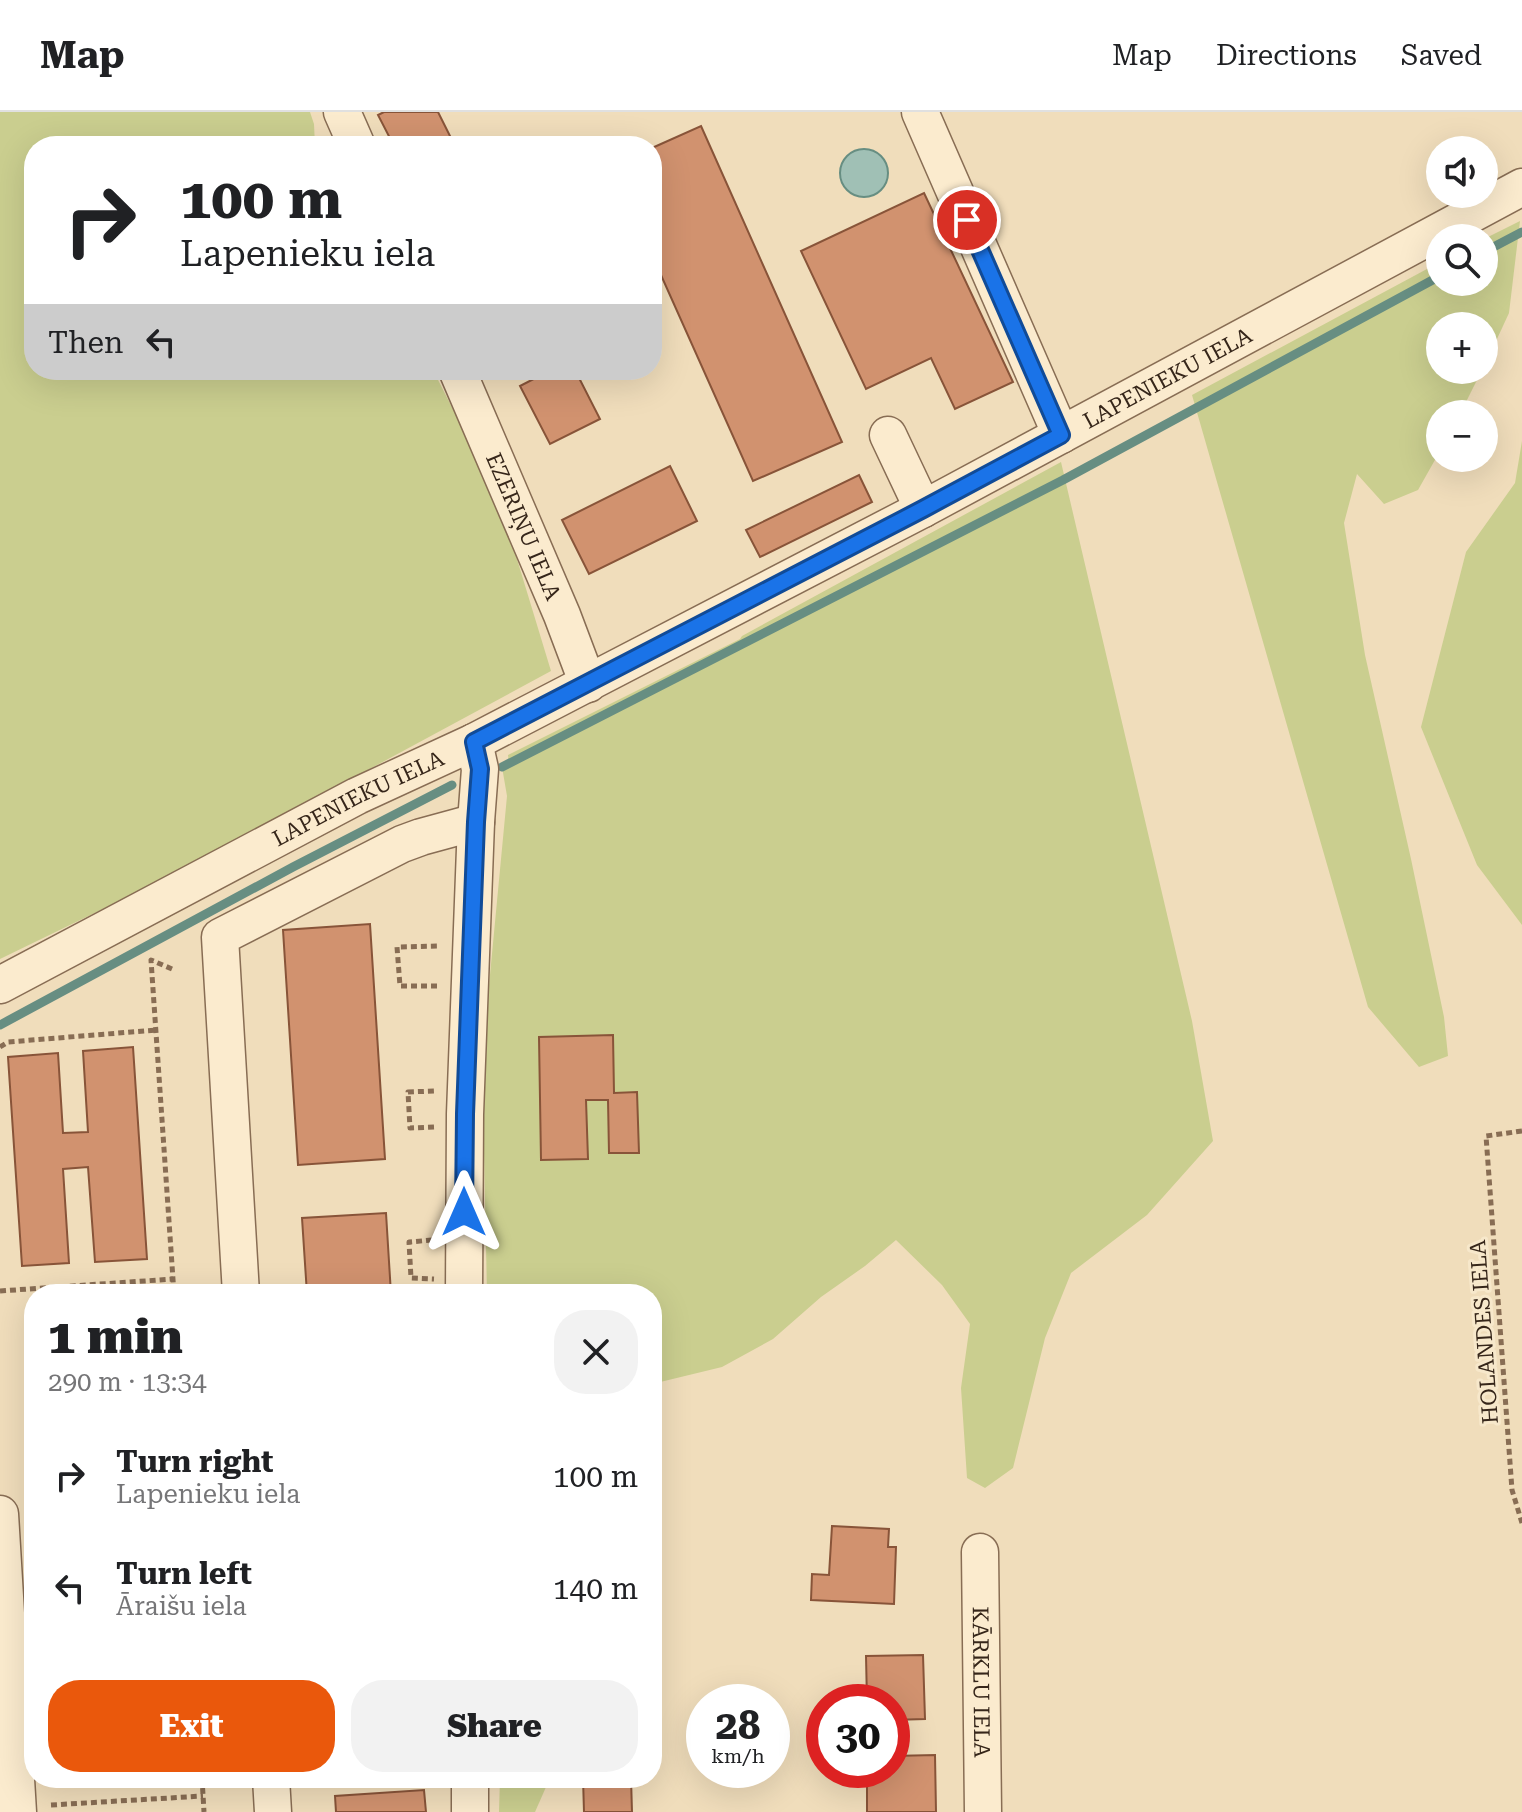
<!DOCTYPE html>
<meta charset="utf-8">
<style>
body{margin:0;font-family:"Roboto Serif",serif;background:#f2f2f2;color:#202124;height:100vh;display:flex;flex-direction:column;font-size:30px;white-space:nowrap}
*{box-sizing:border-box;margin:0}
p{font-size:26px;color:#757577}
.icon{flex:none;width:44px;height:44px;fill:none;stroke:currentColor;stroke-width:2;stroke-linecap:round;stroke-linejoin:round}
.map{position:relative;flex:1;overflow:hidden}
.details{position:absolute;left:24px;top:1172px;width:638px;height:504px;display:flex;flex-direction:column;background:#fff;border-radius:32px;box-shadow:0 8px 32px #0002}
.details>*{flex:none}
.guide{position:absolute;left:24px;top:24px;width:638px;height:244px;border-radius:32px;box-shadow:0 8px 32px #0002;background:#fff;color:#202124;overflow:hidden}
.tools{position:absolute;left:1426px;top:24px;display:grid;gap:16px}
.tools a{display:grid;place-items:center;width:72px;height:72px;border-radius:50%;background:#fff;box-shadow:0 8px 32px #0002;font-size:40px}
.speed{position:absolute;left:686px;top:1572px;display:flex;gap:16px;font-size:40px;font-weight:700;text-align:center}
.speed>*{display:grid;place-content:center;width:104px;height:104px;border-radius:50%;background:#fff;box-shadow:0 8px 32px #0002;line-height:1}
.speed small{font-size:20px;font-weight:400}
.speed .limit{border:12px solid #d22;background:#fff;color:#111}
.pin{position:absolute;display:grid;place-items:center;width:68px;height:68px;color:#fff;margin:-34px;border:4px solid #fff;border-radius:50%;box-shadow:0 2px 8px #0007}
.me{position:absolute;width:88px;margin:-44px;rotate:0deg;stroke-linejoin:round;filter:drop-shadow(0 0 6px #0008)}
.turn{display:flex;align-items:center;gap:28px;height:168px;padding:0 24px;font-size:36px}
.turn .icon{width:104px;height:104px;stroke-width:2.5}
.turn b{display:block;font-size:56px;line-height:68px}
.then{display:flex;align-items:center;height:76px;padding:0 24px;background:#0003;gap:16px;font-size:30px}
.round{display:grid;place-items:center;flex:none;width:84px;height:84px;border-radius:32px;background:#f2f2f2}
.overview{display:flex;align-items:center;justify-content:space-between;height:136px;padding:0 24px}
h1{font-size:48px;font-weight:800;line-height:60px}
.button{display:flex;gap:16px;margin-top:auto;padding:16px 24px}
.button a{flex:1;height:92px;border-radius:32px;background:#ea580c;color:#fff;font-size:32px;font-weight:800;line-height:92px;text-align:center}
.button a+a{background:#f2f2f2;color:#202124}
ul{padding:0;list-style:none}
li{display:flex;align-items:center;gap:24px;height:112px;padding:0 24px}
li div{flex:1}
li b{display:block;font-size:30px}
li em{font-style:normal}
header{display:flex;align-items:center;gap:48px;box-sizing:border-box;height:112px;padding:0 40px;background:#fff;border-bottom:2px solid #e0e0e0}
header strong{font-size:38px}
nav{display:flex;gap:44px;margin-inline-start:auto;font-size:28px}
.map>svg:first-child{display:block}
.green{fill:#cace8f}
.water{fill:#a0c0b5;stroke:#678e82;stroke-width:2}
.lines{fill:none;stroke-linecap:round;stroke-linejoin:round}
.stream{stroke:#678e82;stroke-width:9}
.building{fill:#d1926f;stroke:#885439;stroke-width:2}
.minor-casing{stroke:#886d54;stroke-width:39}
.path{stroke:#886d54;stroke-width:5;stroke-dasharray:6 4;stroke-linecap:butt}
.minor{stroke:#fbebce;stroke-width:36}
.route-casing{stroke:#114b97;stroke-width:20}
.route{stroke:#1a73e8;stroke-width:14}
.labels{text-anchor:middle;dominant-baseline:central;stroke-width:6;stroke-linejoin:round;paint-order:stroke}
.street-label{font-size:22px;fill:#36261a;stroke:#f7e8cb}
</style>
<header>
<strong>Map</strong>
<nav><a>Map</a><a>Directions</a><a>Saved</a></nav>
</header>
<div class="map">
<svg width="1522" height="1700" viewBox="0 0 1522 1700">
<rect width="100%" height="100%" fill="#f0ddbb"/>
<g class="green">
<path d="M0,0H310L314,12L315,34H34V258H433L499,388L551,559L181,759L0,847Z"/>
<path d="M1520,109L1509,201L1484,255V214H1440V258H1482L1460,302H1440V339L1418,378L1384,392L1357,362L1344,411L1365,543L1411,747L1444,905L1448,944L1419,955L1368,895L1192,283L1440,150V170H1484V127Z"/>
<path d="M1522,329V813L1477,753L1421,615L1466,440L1515,371Z"/>
<path d="M1061,350L1192,909L1213,1029L1147,1103L1071,1161L1045,1226L1013,1356L985,1376L967,1366L961,1276L970,1212L942,1173L896,1128L865,1154L821,1185L773,1227L722,1255L652,1272V1182H487L482,947L507,684L502,655L509,651L508,643L740,527L742,524Z"/>
<path d="M500,1666H550L535,1700H499Z"/>
</g>
<circle class="water" cx="864" cy="61" r="24"/>
<g class="lines">
<g class="stream">
<path d="M1484,140L1522,120"/>
<path d="M502,655L1063,368L1440,164"/>
<path d="M0,913L293,755L452,673"/>
</g>
</g>
<g class="building">
<path d="M384,0H438L455,34H394L378,3Z"/>
<path d="M701,14L842,330L753,369L652,143V36Z"/>
<path d="M924,81L1013,270L955,297L931,246L866,277L801,139Z"/>
<path d="M551,258H575L600,307L550,332L520,274Z"/>
<path d="M670,354L697,409L589,462L562,408Z"/>
<path d="M859,363L872,390L760,445L746,418Z"/>
<path d="M370,812L385,1047L298,1053L283,818Z"/>
<path d="M613,923L614,981L637,980L639,1041H609L608,988H586L588,1047L541,1048L539,925Z"/>
<path d="M133,935L147,1147L95,1150L88,1055L63,1057L69,1151L22,1154L8,945L58,941L63,1021L88,1020L83,939Z"/>
<path d="M386,1101L391,1182H307L302,1106Z"/>
<path d="M34,1204V1315L26,1205Z"/>
<path d="M832,1414L889,1417L888,1435H896L894,1492L811,1488L812,1462L829,1463Z"/>
<path d="M923,1543L925,1607L892,1608V1590H867L866,1544Z"/>
<path d="M935,1643L936,1700H867V1658H892V1644Z"/>
<path d="M583,1666H631L632,1700H584Z"/>
<path d="M424,1678L426,1700H336L335,1684Z"/>
</g>
<g class="lines">
<g class="minor-casing">
<g id="minor">
<path d="M342,0L357,34"/>
<path d="M920,0L1061,323"/>
<path id="s1" d="M457,258L562,503L588,572"/>
<path d="M888,323L923,397"/>
<path id="s2" d="M0,873L357,684L474,630L923,397L1522,75"/>
<path d="M241,1182L220,825L402,732L421,725L476,710"/>
<path d="M464,1182L465,1002L476,710L480,657L474,630"/>
<path d="M0,1402L18,1700"/>
<path id="s3" d="M980,1440L983,1700"/>
<path d="M271,1666L273,1700"/>
<path d="M470,1666V1700"/>
</g>
</g>
<g class="path">
<path d="M172,857L151,848L174,1182"/>
<path d="M437,874H400L397,835L439,834"/>
<path d="M0,935L8,930L156,918"/>
<path d="M434,1015L410,1016L408,980L434,979"/>
<path d="M1522,1019L1486,1024L1512,1378L1522,1411"/>
<path d="M432,1128L409,1130L411,1166L434,1167"/>
<path d="M0,1179L173,1167"/>
<path d="M202,1666L204,1700"/>
<path d="M51,1693L203,1684"/>
</g>
<use href="#minor" class="minor"/>
</g>
<g class="lines">
<g class="route-casing">
<path id="route" d="M464,1100L465,1002L476,710L480,657L474,630L923,397L1061,323L967,108"/>
</g>
<use href="#route" class="route"/>
</g>
<g class="labels">
<g class="street-label">
<text stroke="none"><textPath href="#s2" startOffset="1316">LAPENIEKU IELA</textPath></text>
<text stroke="none"><textPath href="#s1" startOffset="170">EZERIŅU IELA</textPath></text>
<text stroke="none"><textPath href="#s2" startOffset="404">LAPENIEKU IELA</textPath></text>
<text transform="translate(1484 1220) rotate(-94)">HOLANDES IELA</text>
<text stroke="none"><textPath href="#s3" startOffset="130">KĀRKLU IELA</textPath></text>
</g>
</g>
</svg>
<div class="tools">
<a><svg class="icon" aria-label="sound" viewBox="0 0 24 24"><path d="M4 9h4l5-4v14l-5-4H4zM17 9q2 3 0 6"/></svg></a>
<a><svg class="icon" aria-label="search" viewBox="0 0 24 24"><circle cx="10" cy="10" r="6"/><path d="M15 15l6 6"/></svg></a>
<a>+</a>
<a>−</a>
</div>
<div class="speed"><div>28<small>km/h</small></div><div class="limit">30</div></div>
<div class="pin" style="left:967px;top:108px;background:#d93025"><svg class="icon" aria-label="arrive" viewBox="0 0 24 24"><path d="M6 21V4h12l-3 4 3 4H6"/></svg></div>
<svg class="me" style="left:464px;top:1100px" viewBox="-20 -20 40 40"><path d="M0-17L14 15 0 8-14 15z" fill="#1a73e8" stroke="#fff" stroke-width="4"/></svg>
<div class="guide">
<div class="turn"><svg class="icon" aria-label="right" viewBox="0 0 24 24"><path d="M7 20v-9h11M14 6l5 5-5 5"/></svg><div><b>100 m</b>Lapenieku iela</div></div>
<div class="then">Then<svg class="icon" aria-label="left" viewBox="0 0 24 24"><path d="M17 20v-9H6M10 6l-5 5 5 5"/></svg></div>
</div>
<section class="details">
<div class="overview"><div><h1>1 min</h1><p>290 m · 13:34</p></div><a class="round"><svg class="icon" aria-label="close" viewBox="0 0 24 24"><path d="M6 6l12 12M18 6L6 18"/></svg></a></div>
<ul>
<li><svg class="icon" aria-label="right" viewBox="0 0 24 24"><path d="M7 20v-9h11M14 6l5 5-5 5"/></svg><div><b>Turn right</b><p>Lapenieku iela</p></div><em>100 m</em></li>
<li><svg class="icon" aria-label="left" viewBox="0 0 24 24"><path d="M17 20v-9H6M10 6l-5 5 5 5"/></svg><div><b>Turn left</b><p>Āraišu iela</p></div><em>140 m</em></li>
</ul>
<div class="button"><a>Exit</a><a>Share</a></div>
</section>
</div>
